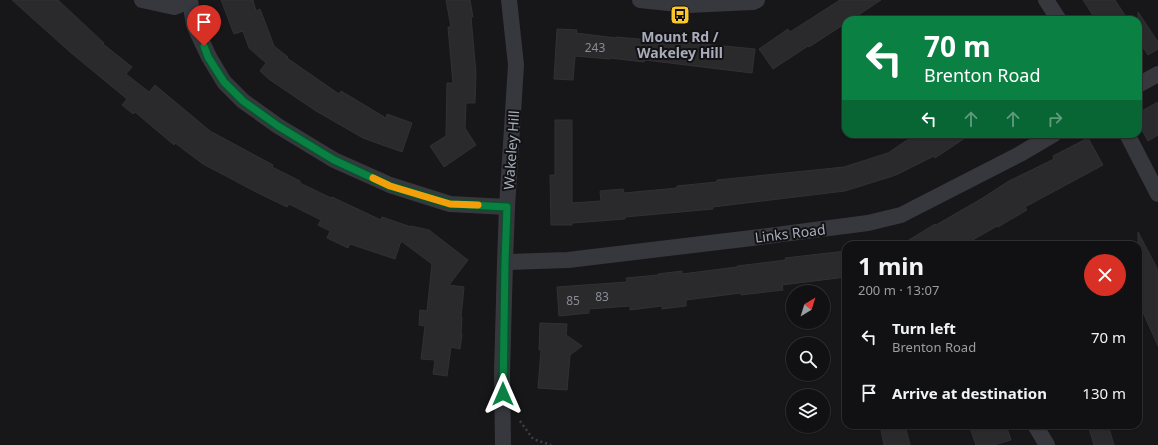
<!DOCTYPE html>
<meta charset="utf-8">
<style>
body{margin:0;font-family:"Noto Sans",sans-serif;background:#1e1f21;color:#f1f3f6;height:100vh;display:flex;flex-direction:column;font-size:15px;white-space:nowrap}
*{box-sizing:border-box;margin:0}
p{font-size:13px;color:#9c9da0}
.icon{flex:none;width:22px;height:22px;fill:none;stroke:currentColor;stroke-width:2;stroke-linecap:round;stroke-linejoin:round}
.map{position:relative;flex:1;overflow:hidden}
.panel{position:absolute;left:842px;top:241px;width:300px;height:188px;display:flex;flex-direction:column;background:#111113;border-radius:12px;box-shadow:0 1px 3px #0004,0 0 0 1px #303133}
.panel>*{flex:none}
.top-card{position:absolute;left:842px;top:16px;width:300px;height:122px;border-radius:12px;box-shadow:0 1px 3px #0004,0 0 0 1px #303133;background:#0b8043;color:#fff;overflow:hidden}
.needle{width:26px;rotate:38deg}
.controls{position:absolute;left:786px;top:285px;display:grid;gap:8px}
.controls a{display:grid;place-items:center;width:44px;height:44px;border-radius:50%;background:#111113;box-shadow:0 1px 3px #0004,0 0 0 1px #303133;font-size:20px}
.pin{position:absolute;display:grid;place-items:center;width:34px;height:34px;color:#fff;margin:-41px -17px;border-radius:50% 50% 50% 0;rotate:-45deg;box-shadow:0 0 4px #0007}
.pin .icon{rotate:45deg}
.me{position:absolute;width:44px;margin:-22px;rotate:0deg;stroke-linejoin:round;filter:drop-shadow(0 0 3px #0008)}
.turn{display:flex;align-items:center;gap:14px;height:84px;padding:0 16px;font-size:18px}
.turn .icon{width:52px;height:52px;stroke-width:2.5}
.turn b{display:block;font-size:28px;line-height:34px}
.lanes{display:flex;align-items:center;height:38px;padding:0 16px;background:#0003;justify-content:center;gap:20px;direction:ltr}
.lanes .off{opacity:.35}
.round{display:grid;place-items:center;flex:none;width:42px;height:42px;border-radius:21px;background:#1e1f21}
.headline{display:flex;align-items:center;justify-content:space-between;height:68px;padding:0 16px}
h1{font-size:24px;font-weight:700;line-height:30px}
ul{padding:0;list-style:none}
li{display:flex;align-items:center;gap:12px;height:56px;padding:0 16px}
li div{flex:1}
li b{display:block;font-size:15px}
li em{font-style:normal}
.map>svg:first-child{display:block}
.building{fill:#2a2a2d;stroke:#313035}
.lines{fill:none;stroke-linecap:round;stroke-linejoin:round}
.path{stroke:#3d3f45;stroke-width:2.5;stroke-dasharray:2 3;stroke-linecap:butt}
.street{stroke:#37383e;stroke-width:16}
.route-casing{stroke:#07532c;stroke-width:10}
.route{stroke:#0b8043;stroke-width:7}
.slow{stroke:#f59e0b;stroke-width:7}
.labels{text-anchor:middle;dominant-baseline:central;stroke-width:4;stroke-linejoin:round;paint-order:stroke}
.number-label{font-size:12px;fill:#888b96}
.poi-label{font-size:14px;font-weight:bold;fill:#a8acba;stroke:#121214}
.street-label{font-size:14px;fill:#a8acba;stroke:#121214}
</style>
<div class="map">
<svg width="1158" height="445" viewBox="0 0 1158 445">
<rect width="100%" height="100%" fill="#171719"/>
<g class="building">
<path d="M12,0H58L104,43L103,44L132,67L126,74L149,92L155,85L210,131L273,165L272,167L300,181V183L331,198L332,197L381,220L382,217L411,227V226L429,230L468,260L449,285L464,287L461,317H462L461,334H462L460,349L451,347L447,376L433,374L435,360L421,359L425,326L419,325L420,310L427,311L432,264L401,241L395,259L350,244L348,248L327,238L330,231L318,225L321,220L289,204L287,207L258,193L203,164L175,143L174,145L135,112L133,114L122,105L127,99L70,52Z"/>
<path d="M221,0H253L256,11L260,9L274,46L288,57L287,58L339,94L341,91L386,118L387,114L412,123L402,152L363,138L316,111L270,80L260,71L266,63L249,48L243,31L234,34Z"/>
<path d="M446,0H470L473,17H471L476,73L475,103H466L465,128L476,145L444,167L430,146L446,136L447,83H453L448,27H451Z"/>
<path d="M840,0H881L851,20H846V23L809,47L808,46L773,69L759,49L788,29L790,32Z"/>
<path d="M1083,0H1115L1128,20H1096Z"/>
<path d="M1138,12L1158,42V49L1148,55L1138,40Z"/>
<path d="M557,29L577,30L576,33L616,38V37L650,40L651,39L755,49L752,73L645,60L644,62L610,58V59L575,56L573,80L554,79Z"/>
<path d="M1158,102V135L1148,141L1138,123V113Z"/>
<path d="M555,120H572V203L601,201L600,191L623,189L624,193L677,188V186L717,182V180L844,167L888,153L916,134H971L935,158L934,156L896,175L845,191L713,207V209L625,217V219L572,223V225H551L550,175H555Z"/>
<path d="M1088,138L1103,165L1025,207L1027,210L998,227L997,226L964,245H901L935,224L936,225L981,199L1009,181L1054,159L1053,156Z"/>
<path d="M1138,232L1158,270V346L1138,301Z"/>
<path d="M846,251V277L782,285L783,290L741,295V293L686,300V306L662,309V306L630,310V306L589,309V313L559,316L557,287L627,282L626,278L658,275V274L682,271V274L737,267V266L786,260L785,258Z"/>
<path d="M540,323L567,324L566,335L582,346L570,355L567,390L538,388L541,350H539Z"/>
<path d="M880,425H905L910,445H884Z"/>
<path d="M969,425H1006L1011,440L994,445H976Z"/>
<path d="M1088,425H1108L1114,445H1094Z"/>
</g>
<g class="lines">
<path class="path" d="M520,421L533,439L551,445"/>
<g class="street">
<path d="M142,0L174,7L190,1"/>
<path d="M190,0L194,25L209,57L224,82L243,101L278,126L334,160L390,185L450,204L507,207"/>
<path d="M640,0L688,5L753,2L757,0"/>
<path d="M1046,0L1059,20"/>
<path d="M1138,85L1158,74"/>
<path d="M1127,134L1158,194"/>
<path d="M505,262L568,260L752,238L868,223L901,215L1020,154L1054,134"/>
<path d="M1035,425L1047,445"/>
<path d="M503,445L502,373L505,262L507,207L516,65L509,0"/>
</g>
</g>
<g class="lines">
<g class="route-casing">
<path id="route" d="M204,46L208,57L224,82L243,101L278,126L334,160L390,186L450,204L507,207L505,262L503,394"/>
</g>
<use href="#route" class="route"/>
<path class="slow" d="M373,178L390,186L450,204L478,205"/>
</g>
<defs>
<g id="bus-square" transform="scale(1)"><rect x="-9" y="-9" width="18" height="18" rx="4" fill="#fcc62b" stroke="#121214"/><path d="M-5-6H5V4H4V6H2V4H-2V6H-4V4H-5ZM-3.5-4V0h7V-4ZM-3.5 1.2v1.5H-2V1.2ZM2 1.2v1.5H3.5V1.2Z" fill="#111"/></g>
</defs>
<g fill-rule="evenodd">
<use href="#bus-square" x="680" y="15"/>
</g>
<g class="labels">
<g class="number-label">
<text x="595" y="47">243</text>
<text x="602" y="296">83</text>
<text x="573" y="300">85</text>
</g>
<g class="poi-label">
<text x="680" y="36">Mount Rd /<tspan x="680" dy="16">Wakeley Hill</tspan></text>
</g>
<g class="street-label">
<text transform="translate(511 150) rotate(-86)">Wakeley Hill</text>
<text transform="translate(790 233) rotate(-7)">Links Road</text>
</g>
</g>
</svg>
<div class="controls">
<a><svg class="needle" viewBox="-14 -14 28 28"><path d="M0-13l5 13h-10z" fill="#e53935"/><path d="M0 13l5-13h-10z" fill="#9c9da0"/></svg></a>
<a><svg class="icon" aria-label="search" viewBox="0 0 24 24"><circle cx="10" cy="10" r="6"/><path d="M15 15l6 6"/></svg></a>
<a><svg class="icon" aria-label="layers" viewBox="0 0 24 24"><path d="M12 4l9 5-9 5-9-5zM3 14l9 5 9-5"/></svg></a>
</div>
<div class="pin" style="left:204px;top:46px;background:#d93025"><svg class="icon" aria-label="arrive" viewBox="0 0 24 24"><path d="M6 21V4h12l-3 4 3 4H6"/></svg></div>
<svg class="me" style="left:503px;top:394px" viewBox="-20 -20 40 40"><path d="M0-17L14 15 0 8-14 15z" fill="#0b8043" stroke="#fff" stroke-width="4"/></svg>
<div class="top-card">
<div class="turn"><svg class="icon" aria-label="left" viewBox="0 0 24 24"><path d="M17 20v-9H6M10 6l-5 5 5 5"/></svg><div><b>70 m</b>Brenton Road</div></div>
<div class="lanes"><svg class="icon" aria-label="left" viewBox="0 0 24 24"><path d="M17 20v-9H6M10 6l-5 5 5 5"/></svg><svg class="icon off" aria-label="ahead" viewBox="0 0 24 24"><path d="M12 20V5M6 11l6-6 6 6"/></svg><svg class="icon off" aria-label="ahead" viewBox="0 0 24 24"><path d="M12 20V5M6 11l6-6 6 6"/></svg><svg class="icon off" aria-label="right" viewBox="0 0 24 24"><path d="M7 20v-9h11M14 6l5 5-5 5"/></svg></div>
</div>
<section class="panel">
<div class="headline"><div><h1>1 min</h1><p>200 m · 13:07</p></div><a class="round" style="background:#d93025;color:#fff"><svg class="icon" aria-label="close" viewBox="0 0 24 24"><path d="M6 6l12 12M18 6L6 18"/></svg></a></div>
<ul>
<li><svg class="icon" aria-label="left" viewBox="0 0 24 24"><path d="M17 20v-9H6M10 6l-5 5 5 5"/></svg><div><b>Turn left</b><p>Brenton Road</p></div><em>70 m</em></li>
<li><svg class="icon" aria-label="arrive" viewBox="0 0 24 24"><path d="M6 21V4h12l-3 4 3 4H6"/></svg><div><b>Arrive at destination</b></div><em>130 m</em></li>
</ul>
</section>
</div>
